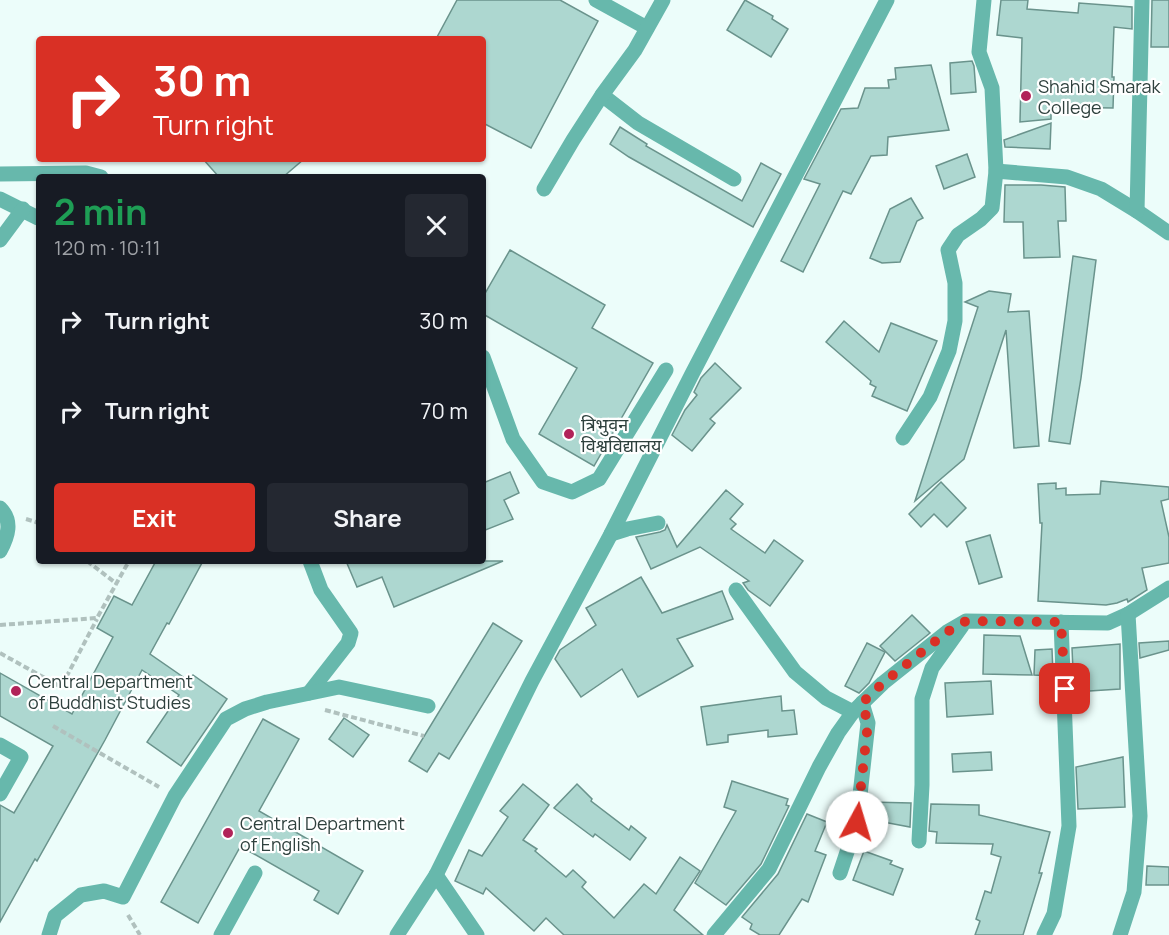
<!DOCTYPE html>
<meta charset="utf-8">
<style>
body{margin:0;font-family:Manrope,"Noto Sans Devanagari",sans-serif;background:#242831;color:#f1f3f6;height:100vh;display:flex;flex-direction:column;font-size:22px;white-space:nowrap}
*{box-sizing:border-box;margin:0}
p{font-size:20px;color:#9ea1a6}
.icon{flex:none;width:33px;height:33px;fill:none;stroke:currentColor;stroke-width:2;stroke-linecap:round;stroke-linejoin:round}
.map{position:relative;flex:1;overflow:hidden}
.side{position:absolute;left:36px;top:174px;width:450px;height:390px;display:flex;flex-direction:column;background:#171b24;border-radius:6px;box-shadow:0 2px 4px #0004}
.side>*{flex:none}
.guide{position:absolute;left:36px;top:36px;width:450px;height:126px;border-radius:6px;box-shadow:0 2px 4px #0004;background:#d93025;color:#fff;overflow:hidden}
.pin{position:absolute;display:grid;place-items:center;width:51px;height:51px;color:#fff;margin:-26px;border-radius:12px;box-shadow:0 3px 9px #0006}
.me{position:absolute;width:66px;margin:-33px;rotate:6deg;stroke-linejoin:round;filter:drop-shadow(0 0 4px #0008)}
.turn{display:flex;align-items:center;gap:21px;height:126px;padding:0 18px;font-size:27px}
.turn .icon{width:78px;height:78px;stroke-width:2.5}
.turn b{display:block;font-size:42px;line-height:51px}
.round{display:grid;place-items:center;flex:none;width:63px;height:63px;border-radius:6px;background:#242831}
.overview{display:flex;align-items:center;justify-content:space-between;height:102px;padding:0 18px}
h1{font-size:36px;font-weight:700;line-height:45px;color:#1e9e55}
.button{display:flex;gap:12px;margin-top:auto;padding:12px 18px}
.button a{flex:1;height:69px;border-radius:6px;background:#d93025;color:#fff;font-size:24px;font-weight:700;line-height:69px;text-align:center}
.button a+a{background:#242831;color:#f1f3f6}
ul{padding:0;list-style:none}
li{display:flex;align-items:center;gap:18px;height:90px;padding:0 18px}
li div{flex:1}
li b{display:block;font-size:22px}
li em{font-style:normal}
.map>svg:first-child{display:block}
.building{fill:#add7d0;stroke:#6a938c;stroke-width:1.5}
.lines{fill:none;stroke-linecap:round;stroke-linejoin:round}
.path{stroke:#b0c1be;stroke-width:4;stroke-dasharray:6 3;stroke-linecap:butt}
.minor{stroke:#67b8ac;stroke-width:15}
.route{stroke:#d93025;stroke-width:10;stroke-dasharray:0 18}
.poi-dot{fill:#b12359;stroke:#fff;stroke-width:2}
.labels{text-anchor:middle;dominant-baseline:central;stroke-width:4.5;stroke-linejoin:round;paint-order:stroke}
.poi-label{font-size:18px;fill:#2e403d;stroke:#fff;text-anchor:start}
</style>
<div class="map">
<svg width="1169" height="935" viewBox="0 0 1169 935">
<rect width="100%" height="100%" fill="#ecfdfa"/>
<g class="building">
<path d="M457,0H560L598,21L531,148L483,123V39H436Z"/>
<path d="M745,0L773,16L772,19L788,29L771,57L727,30Z"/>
<path d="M1001,0H1028L1027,9L1078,13L1079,3L1132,7V29L1114,27L1112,77H1114L1113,108L1051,107V119L1020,122L1022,38L997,35Z"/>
<path d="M1152,0H1169V47H1151Z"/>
<path d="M972,61L974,66L976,92L951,94L950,63Z"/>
<path d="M931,65L949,130L888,137L887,155L871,156L851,194L843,191L803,272L781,261L820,184L804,179L841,109L858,108L865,88H889L888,80L896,79L895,68Z"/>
<path d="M1051,123L1050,149L1005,147L1004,140Z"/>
<path d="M620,127L647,144L646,146L742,201L761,163L781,174L753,227L629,157L610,144Z"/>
<path d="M967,154L975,177L944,189L936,166Z"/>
<path d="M203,159H304L283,177H219Z"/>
<path d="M1005,185H1041L1065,187L1066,221H1058L1060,257L1024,258L1023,222H1004Z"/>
<path d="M911,198L923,218L917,221L900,262L882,263L870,258L890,209Z"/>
<path d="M510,250L605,305L592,328L653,363L594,466L539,434L577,368L483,314V297Z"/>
<path d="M1073,256L1096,260L1081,378L1070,444L1049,441Z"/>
<path d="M989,291L1011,294L1008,312L1029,311L1039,446L1014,448L1006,330L964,459L915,501L978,307L965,302Z"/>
<path d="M844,321L879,352L891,323L937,341L907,411L872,396L876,387L870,384L871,381L826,342Z"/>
<path d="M715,363L741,388L710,419L715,423L692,451L672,435L685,410L697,395L694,392L701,378Z"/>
<path d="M510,472L519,493L504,500L513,519L483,531V483Z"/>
<path d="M1101,481L1169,487V499L1161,501L1169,537V563L1142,568L1147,590L1128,602L1127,599L1117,603L1106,605L1038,601L1042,523H1040L1038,484L1056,483V489L1066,488V495L1100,494Z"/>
<path d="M941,482L966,508L947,527L934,514L921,527L909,514Z"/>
<path d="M726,490L743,504L730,519L736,524L731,529L765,553L774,540L803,561L770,606L748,590L743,583L749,581L700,547L651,569L636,537L660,532L665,530L667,525L677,547Z"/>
<path d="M990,535L1002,577L979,584L966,542Z"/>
<path d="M156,561H203L169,624L167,623L150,654L189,681L193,675L227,699L181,766L147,742L179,695L142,670L105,740L37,861L35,859L0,922V805L14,813L53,746L0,716V673L72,714L113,637L97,628L114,596L132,605Z"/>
<path d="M346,561H503L394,607L382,577L357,587Z"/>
<path d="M641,577L662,613L722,591L733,619L677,639L693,666L638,697L622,669L581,697L555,659L560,650L596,625L586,608Z"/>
<path d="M912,615L930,633L895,661L880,646Z"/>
<path d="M493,623L522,641L449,759L439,753L427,772L409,761Z"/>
<path d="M984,635L1020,636L1032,675L983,674Z"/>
<path d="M1169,641V650L1140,658L1139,643Z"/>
<path d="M867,643L885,652L869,683L859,693L845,686Z"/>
<path d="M1120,644V689L1074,692L1072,648Z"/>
<path d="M1052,649L1053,676L1034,675L1035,650Z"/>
<path d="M991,681L993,714L947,717L945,683Z"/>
<path d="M781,696L782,711L794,710L797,734L768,737V730L728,735V742L707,745L701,707Z"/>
<path d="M344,718L369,735L353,757L329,739Z"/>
<path d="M263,719L299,739L259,811L363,871L338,914L314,900L319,891L247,850L246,852L239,849L198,923L161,902Z"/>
<path d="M991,752L992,770L953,772L952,754Z"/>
<path d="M1123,757L1125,807L1078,809L1076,767Z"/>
<path d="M732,781L788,799L786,805L789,806L761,864L726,905L695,883L736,811L724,807Z"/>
<path d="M523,784L549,805L523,840L537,849L535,851L566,877L573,870L586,882L582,887L614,918L644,884L656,894L680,857L700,871L674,910L703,935H564L546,918L534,931L486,888L483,894L455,881L469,850L482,856L508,817L500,811Z"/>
<path d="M577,784L592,799L591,801L629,830L631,826L646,838L630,860L595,834L593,837L554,808Z"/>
<path d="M869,802L911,803L910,827L867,819Z"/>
<path d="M931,804L979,805V815L1050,832L1039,873H1042L1023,935H975L980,921L976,919L985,891L991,893L1001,857L991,854L993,844L936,843L937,832L929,831Z"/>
<path d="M807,814L827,822L815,851L826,855L808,902L802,899L779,935H760L750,929L752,924L742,917L778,874Z"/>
<path d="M864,851L892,861L890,864L903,869L893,895L853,880Z"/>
<path d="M1147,866L1169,867V885H1146Z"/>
</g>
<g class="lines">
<g class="path">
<path d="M26,519L36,522L39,524"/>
<path d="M87,561L117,584"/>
<path d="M0,625L97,618L129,561"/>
<path d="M0,653L61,687L97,619"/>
<path d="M325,710L424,736"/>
<path d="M53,726L159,787"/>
<path d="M128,915L140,935"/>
</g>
<g class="minor">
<path d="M596,0L647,28"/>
<path d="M602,95L638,123L734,179"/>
<path d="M996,171L1067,177L1101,189L1137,211L1169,233"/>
<path d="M0,174L86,173L101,177"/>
<path d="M544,189L573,140L602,95L635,50L663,0"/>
<path d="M0,199L38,218"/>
<path d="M1137,211L1142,0"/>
<path d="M0,240L23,209"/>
<path d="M483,357L513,439L543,482L572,492L599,479L666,370"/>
<path d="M903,438L930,397L949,351L955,321V283L948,250L958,235L981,219L992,208L996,171L992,88L979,52L984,0"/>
<path d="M0,508C13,521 8,536 0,551"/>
<path d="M611,534L627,529L658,523"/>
<path d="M736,590L795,672L826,698L853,712"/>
<path d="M309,693L348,643L351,633L321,590L310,561"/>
<path d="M0,745L21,757L0,794"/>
<path d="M919,841L922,785V699L932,668L962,626"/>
<path d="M840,873L857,822L868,723L862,703"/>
<path d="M436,875L477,935"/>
<path d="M49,935L55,916L81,895L104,891L123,897L175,796L226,719L245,709L267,702L339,687L428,706"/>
<path d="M221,935L255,873"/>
<path d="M397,935L436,875L532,681L611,534L692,374L887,0"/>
<path d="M714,935L769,869L819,767L838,733L853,712L883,683L947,632L966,621L1108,623L1128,614L1169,588"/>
<path d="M1044,935L1054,914L1069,826L1061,622"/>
<path d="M1120,935L1134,892L1140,816L1128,614"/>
</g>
</g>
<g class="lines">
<path class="route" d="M857,822L868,723L862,703L883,683L947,632L966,621L1061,622L1065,689"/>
</g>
<g class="poi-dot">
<circle cx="1026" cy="96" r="6"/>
<circle cx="569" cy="434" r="6"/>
<circle cx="16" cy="691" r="6"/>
<circle cx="228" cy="833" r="6"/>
</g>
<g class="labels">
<g class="poi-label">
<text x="1038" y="86">Shahid Smarak<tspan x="1038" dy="21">College</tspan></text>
<text x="581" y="424">त्रिभुवन<tspan x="581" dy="21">विश्वविद्यालय</tspan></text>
<text x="28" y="681">Central Department<tspan x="28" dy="21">of Buddhist Studies</tspan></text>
<text x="240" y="823">Central Department<tspan x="240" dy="21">of English</tspan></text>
</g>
</g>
</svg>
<div class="pin" style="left:1065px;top:689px;background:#d93025"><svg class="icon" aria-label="arrive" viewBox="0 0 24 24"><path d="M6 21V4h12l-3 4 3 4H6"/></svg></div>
<svg class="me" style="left:857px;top:822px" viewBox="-20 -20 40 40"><circle r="19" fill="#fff"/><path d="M0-13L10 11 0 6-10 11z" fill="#d93025"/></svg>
<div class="guide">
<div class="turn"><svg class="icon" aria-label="right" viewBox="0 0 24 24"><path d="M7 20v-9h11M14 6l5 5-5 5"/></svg><div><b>30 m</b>Turn right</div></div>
</div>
<section class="side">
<div class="overview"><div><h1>2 min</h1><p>120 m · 10:11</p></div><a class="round"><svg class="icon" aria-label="close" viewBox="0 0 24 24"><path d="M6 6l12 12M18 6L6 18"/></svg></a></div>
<ul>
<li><svg class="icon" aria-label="right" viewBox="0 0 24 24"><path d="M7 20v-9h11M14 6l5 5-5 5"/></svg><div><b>Turn right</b></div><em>30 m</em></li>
<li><svg class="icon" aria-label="right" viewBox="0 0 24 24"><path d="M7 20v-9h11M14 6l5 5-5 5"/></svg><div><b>Turn right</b></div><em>70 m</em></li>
</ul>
<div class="button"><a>Exit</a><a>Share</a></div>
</section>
</div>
